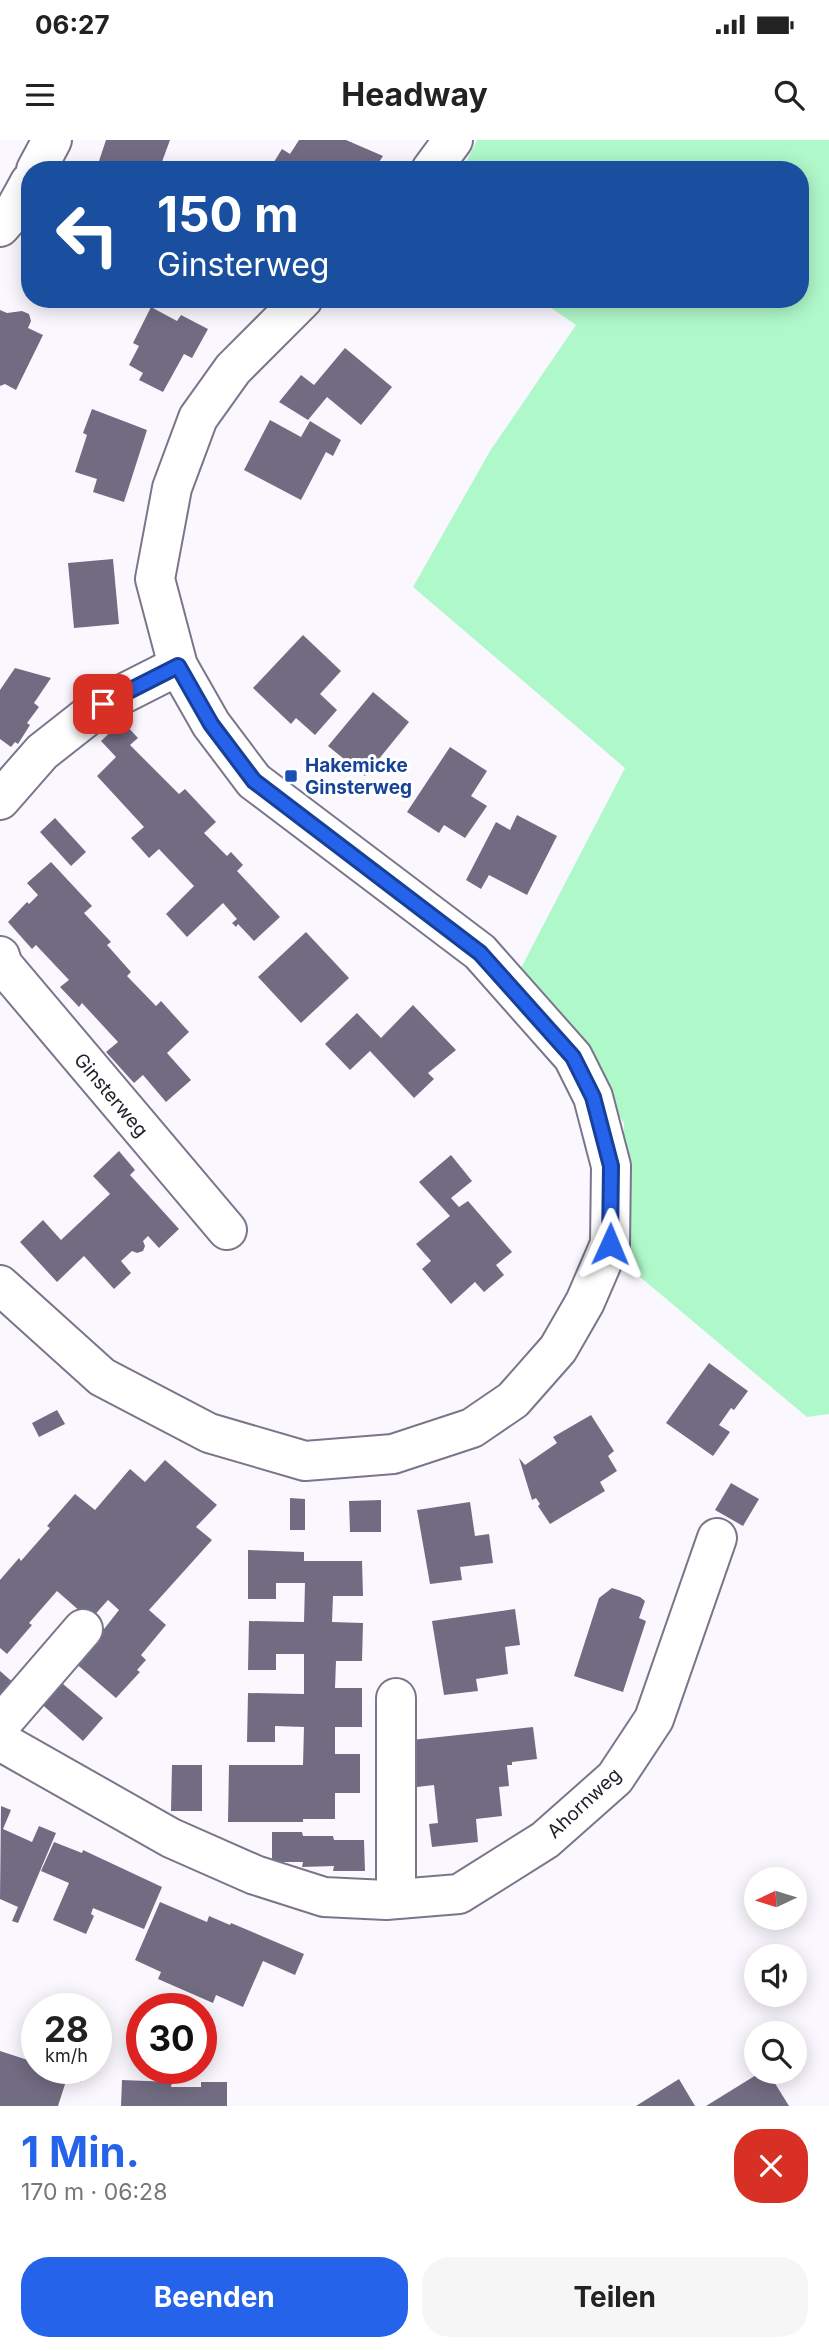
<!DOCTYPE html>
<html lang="de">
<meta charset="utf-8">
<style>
body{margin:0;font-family:Inter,sans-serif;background:#f6f6f6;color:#222;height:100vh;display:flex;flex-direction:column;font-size:26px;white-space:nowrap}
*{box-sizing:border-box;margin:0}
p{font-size:23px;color:#767676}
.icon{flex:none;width:38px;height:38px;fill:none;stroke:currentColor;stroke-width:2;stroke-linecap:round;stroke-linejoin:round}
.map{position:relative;height:1966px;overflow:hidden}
.panel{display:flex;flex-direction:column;background:#fff;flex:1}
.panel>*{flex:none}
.banner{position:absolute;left:21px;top:21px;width:788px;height:147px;border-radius:28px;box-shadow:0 4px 18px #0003;background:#1a4fa0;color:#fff;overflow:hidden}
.needle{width:46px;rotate:266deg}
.controls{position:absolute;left:744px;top:1727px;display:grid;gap:14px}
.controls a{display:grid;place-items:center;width:63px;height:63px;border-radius:50%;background:#fff;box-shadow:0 4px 18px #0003;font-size:35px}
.speed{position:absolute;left:21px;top:1853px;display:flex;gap:14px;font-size:35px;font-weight:700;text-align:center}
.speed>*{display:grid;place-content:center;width:91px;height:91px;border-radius:50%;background:#fff;box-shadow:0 4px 18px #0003;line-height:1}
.speed small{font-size:18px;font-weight:400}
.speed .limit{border:10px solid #d22;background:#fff;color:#111}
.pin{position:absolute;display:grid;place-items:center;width:60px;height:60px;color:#fff;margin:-30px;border-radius:14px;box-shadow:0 4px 10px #0006}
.me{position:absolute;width:77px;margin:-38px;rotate:1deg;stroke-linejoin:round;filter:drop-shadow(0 0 5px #0008)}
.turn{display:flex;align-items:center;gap:24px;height:147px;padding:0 21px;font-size:32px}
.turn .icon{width:91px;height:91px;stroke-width:2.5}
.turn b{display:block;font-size:49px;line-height:60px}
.round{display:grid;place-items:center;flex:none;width:74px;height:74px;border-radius:28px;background:#f6f6f6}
.head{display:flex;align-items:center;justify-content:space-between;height:119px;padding:0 21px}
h1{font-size:42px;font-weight:700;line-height:52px;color:#2563eb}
.cta{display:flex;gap:14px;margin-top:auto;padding:14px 21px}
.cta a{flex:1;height:80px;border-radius:28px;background:#2563eb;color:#fff;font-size:28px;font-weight:700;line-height:80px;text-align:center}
.cta a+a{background:#f6f6f6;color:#222}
.status{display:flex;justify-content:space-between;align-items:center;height:49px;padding:0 35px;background:#fff;direction:ltr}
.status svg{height:19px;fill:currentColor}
header{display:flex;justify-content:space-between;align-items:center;height:91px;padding:0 21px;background:#fff;font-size:32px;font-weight:700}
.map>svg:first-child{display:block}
.green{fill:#aff8c9}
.building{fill:#726c83}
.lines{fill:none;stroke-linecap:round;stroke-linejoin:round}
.minor-casing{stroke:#7b758c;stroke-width:42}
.minor{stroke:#fff;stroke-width:38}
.route-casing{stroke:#184099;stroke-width:18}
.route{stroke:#2563eb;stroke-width:12}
.transit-dot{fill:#1a4fb4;stroke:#fff;stroke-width:2.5}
.labels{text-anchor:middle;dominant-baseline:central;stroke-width:6;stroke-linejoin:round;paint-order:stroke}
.transit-label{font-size:19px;font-weight:bold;fill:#164399;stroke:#fff;text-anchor:start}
.street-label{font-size:19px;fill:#232029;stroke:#fff}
</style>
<div class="status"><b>06:27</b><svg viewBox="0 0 49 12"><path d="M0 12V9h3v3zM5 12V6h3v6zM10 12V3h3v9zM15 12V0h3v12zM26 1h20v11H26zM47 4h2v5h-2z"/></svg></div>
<header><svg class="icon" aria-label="menu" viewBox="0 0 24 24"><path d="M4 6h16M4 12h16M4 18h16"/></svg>Headway<svg class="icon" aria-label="search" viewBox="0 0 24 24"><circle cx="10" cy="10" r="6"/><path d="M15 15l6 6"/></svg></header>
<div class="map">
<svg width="829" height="1966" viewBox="0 0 829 1966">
<rect width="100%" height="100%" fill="#faf8fe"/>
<path class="green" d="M477,0H829V1274L807,1277L621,1121L624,983L521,828L625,628L413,447L490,311L576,185L538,159H800V30H462Z"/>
<g class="building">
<path d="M106,0H170L159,30H96Z"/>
<path d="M299,0H346L383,16L374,30H269L282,9L290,14Z"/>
<path d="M151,167L177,181L181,175L208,189L192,218L184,214L163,252L139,240L143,233L129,225L139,206L133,203Z"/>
<path d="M0,170L7,173L22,171L29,174L31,181L28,188L43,195L16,250L5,244L0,246Z"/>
<path d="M345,208L392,247L361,285L327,257L308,280L279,262L301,235L314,245Z"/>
<path d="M92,269L147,290L124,362L93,352L97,339L75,332L87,295L83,293Z"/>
<path d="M270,280L301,297L310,281L341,300L333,316L326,312L301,360L244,330Z"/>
<path d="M113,419L119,484L74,488L68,423Z"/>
<path d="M303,495L341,531L320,554L337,570L315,595L296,578L291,584L253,548Z"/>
<path d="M15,528L51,538L34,563L39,567L27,583L30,585L18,604L15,602L11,607L0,599V550Z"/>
<path d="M373,552L409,582L365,636L328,606Z"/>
<path d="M122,581L138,598L130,605L179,654L185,649L216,682L204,693L227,716L231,712L243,725L237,731L280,777L254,801L238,784L236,787L232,783L237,779L223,763L187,797L166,774L194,746L159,709L149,718L131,698L144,687L97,636L116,617L101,601Z"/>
<path d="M450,607L487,631L471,656L487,666L465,698L444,685L439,693L407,672Z"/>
<path d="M517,675L557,696L527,755L489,735L481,749L466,740L496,682L510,690Z"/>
<path d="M55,678L86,712L71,726L40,692Z"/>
<path d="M51,722L92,766L84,773L111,802L107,805L131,832L127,836L156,866L161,861L189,892L167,913L191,940L166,962L143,935L134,943L106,912L118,902L82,863L79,867L60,847L69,840L36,805L32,809L8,782L27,762L29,764L38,755L27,743Z"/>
<path d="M306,792L349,838L301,883L258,837Z"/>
<path d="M413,865L456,910L428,933L434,939L414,958L370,911L350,930L325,904L357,873L381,898Z"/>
<path d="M119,1011L135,1030L130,1035L179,1089L159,1108L148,1096L143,1101L145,1106L143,1111L137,1113L132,1111L121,1121L131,1133L114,1149L84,1116L57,1142L20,1102L43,1080L61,1100L110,1054L93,1036Z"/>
<path d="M451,1015L472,1041L451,1058L459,1067L468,1061L512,1112L496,1125L504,1135L484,1152L475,1142L451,1164L422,1129L431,1121L416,1104L450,1076L419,1042Z"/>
<path d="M709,1223L748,1251L734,1270L731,1268L719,1285L730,1292L713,1316L666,1283Z"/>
<path d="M57,1270L65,1284L39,1297L32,1283Z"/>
<path d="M591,1275L614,1311L608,1316L617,1331L600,1342L605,1351L550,1384L538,1366L540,1364L536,1358L532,1360L519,1318L525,1325L557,1303L553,1297Z"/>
<path d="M165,1320L217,1365L196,1387L212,1400L149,1470L166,1485L141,1515L146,1520L137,1530L140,1532L116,1558L73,1521L97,1498L119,1470L108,1460L90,1480L57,1451L29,1483L32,1485L7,1514L0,1508V1440L19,1418L21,1421L50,1388L47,1386L75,1354L95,1370L130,1329L145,1342Z"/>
<path d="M731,1343L759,1359L743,1386L715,1370Z"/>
<path d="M290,1358L305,1359V1390H290Z"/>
<path d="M381,1360V1392H350L349,1361Z"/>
<path d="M470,1362L475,1396L489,1394L493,1423L460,1427L462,1440L430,1444L417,1370Z"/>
<path d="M248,1410L304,1412V1421H362L363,1456H333L332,1482L363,1483L362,1521H336L335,1548H362V1587H335V1614H360V1653H335V1679H303V1682H228L229,1625H303L304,1587L275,1586V1602H247L248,1553L304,1554V1514H276V1530H248L249,1481L304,1482L305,1443H276V1459H248Z"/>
<path d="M612,1448L640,1457L645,1461L639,1478L646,1481L623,1552L574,1536L599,1458Z"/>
<path d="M515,1469L520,1505L505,1507L508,1534L476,1539L478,1551L444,1555L432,1481Z"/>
<path d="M0,1531L16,1545L0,1564Z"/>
<path d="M56,1538L103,1578L83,1601L37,1560Z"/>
<path d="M533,1587L537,1619L512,1622V1625H507L509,1646L499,1647L502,1676L476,1679L478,1702L432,1707L429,1684L438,1683L434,1645L417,1647L411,1600Z"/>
<path d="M172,1625H202V1671H171Z"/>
<path d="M1,1666L11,1670L3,1689L32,1702L39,1686L56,1693L18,1783L12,1781L18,1767L0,1759Z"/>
<path d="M272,1692H302L303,1696H333L334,1700H364L365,1731H333L334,1726L302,1727L303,1722H272Z"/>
<path d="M54,1702L82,1713L83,1710L162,1747L144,1789L93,1768L91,1774L94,1776L86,1794L53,1780L69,1743L41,1731Z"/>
<path d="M160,1762L207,1782L209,1776L230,1785L231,1783L304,1814L295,1835L263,1821L243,1867L216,1855L213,1863L158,1839L161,1832L135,1820Z"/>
<path d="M0,1911L37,1923V1928H46L45,1934L66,1941L58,1966H0Z"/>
<path d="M69,1928H85L81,1942L66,1937Z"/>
<path d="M761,1932H768L789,1966H706Z"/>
<path d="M679,1939L695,1966H636Z"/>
<path d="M122,1940L172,1942L171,1947H201V1942H227V1966H121Z"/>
</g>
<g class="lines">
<g class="minor-casing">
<g id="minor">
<path d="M36,30L52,0"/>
<path d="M431,30L453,0"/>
<path d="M0,87L14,71L30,42"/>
<path d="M0,660L42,612L103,564L178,526"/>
<path d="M0,816L3,825L227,1090"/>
<path d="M0,1145L102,1237L209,1293L305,1321L393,1314L472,1288L513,1260L558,1209L585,1162L610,1104L611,1026L593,957L573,917L480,812L254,641L211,584L178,526L155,439L172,348L198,278L233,229L303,159"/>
<path d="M396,1558V1759"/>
<path d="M0,1585L83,1489"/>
<path d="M0,1601L171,1698L255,1735L324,1757L386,1760L459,1754L545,1700L615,1638L654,1579L717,1398"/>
</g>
</g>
<use href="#minor" class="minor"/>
</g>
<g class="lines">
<g class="route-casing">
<path id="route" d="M103,564L178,526L211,584L254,641L480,813L573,917L593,957L611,1026L610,1104"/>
</g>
<use href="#route" class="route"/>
</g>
<rect class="transit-dot" x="284" y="629" width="14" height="14" rx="3.5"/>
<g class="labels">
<g class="transit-label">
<text x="305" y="625">Hakemicke<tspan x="305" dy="22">Ginsterweg</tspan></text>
</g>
<g class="street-label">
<text transform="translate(111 955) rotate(50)">Ginsterweg</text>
<text transform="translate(584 1663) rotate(-43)">Ahornweg</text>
</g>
</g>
</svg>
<div class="controls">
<a><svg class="needle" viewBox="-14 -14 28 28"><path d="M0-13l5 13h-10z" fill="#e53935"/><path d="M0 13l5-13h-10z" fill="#767676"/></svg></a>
<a><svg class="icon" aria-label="sound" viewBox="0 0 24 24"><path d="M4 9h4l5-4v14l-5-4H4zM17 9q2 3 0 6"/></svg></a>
<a><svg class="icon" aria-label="search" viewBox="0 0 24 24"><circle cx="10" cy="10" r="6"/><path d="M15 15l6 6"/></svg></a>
</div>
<div class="speed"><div>28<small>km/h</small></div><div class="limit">30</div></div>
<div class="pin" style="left:103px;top:564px;background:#d93025"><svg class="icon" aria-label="arrive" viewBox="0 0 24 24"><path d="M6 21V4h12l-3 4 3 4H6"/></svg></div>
<svg class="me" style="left:610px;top:1104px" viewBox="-20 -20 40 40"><path d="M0-17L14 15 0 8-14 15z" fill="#2563eb" stroke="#fff" stroke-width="4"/></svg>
<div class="banner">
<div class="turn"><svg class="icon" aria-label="left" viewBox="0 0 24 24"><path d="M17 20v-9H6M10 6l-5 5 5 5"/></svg><div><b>150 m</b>Ginsterweg</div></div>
</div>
</div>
<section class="panel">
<div class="head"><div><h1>1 Min.</h1><p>170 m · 06:28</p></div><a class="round" style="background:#d93025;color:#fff"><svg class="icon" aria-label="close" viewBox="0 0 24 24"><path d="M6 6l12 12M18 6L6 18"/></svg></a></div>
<div class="cta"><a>Beenden</a><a>Teilen</a></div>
</section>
